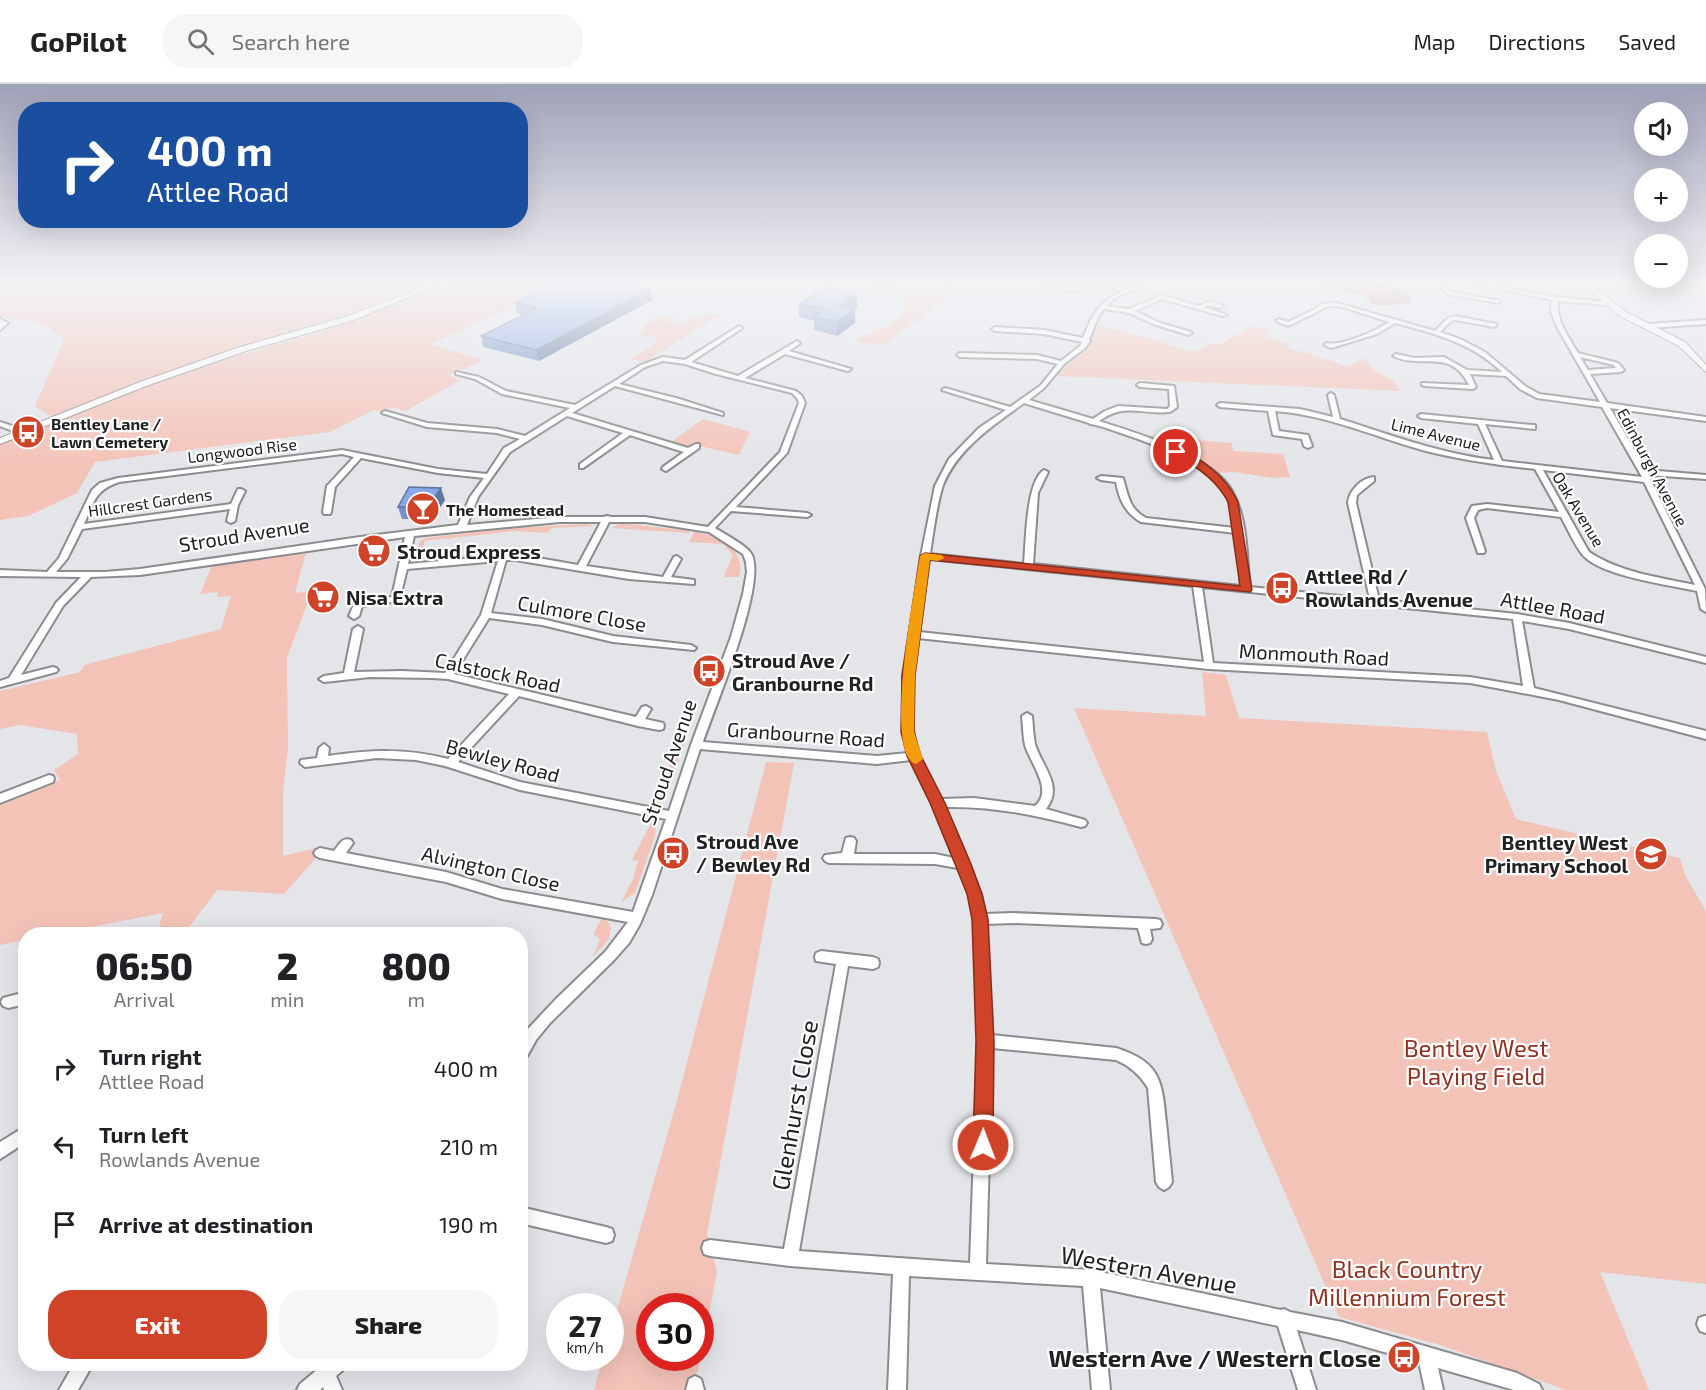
<!DOCTYPE html>
<meta charset="utf-8">
<style>
body{margin:0;font-family:"Exo 2",sans-serif;background:#f6f6f6;color:#202124;height:100vh;display:flex;flex-direction:column;font-size:22px;white-space:nowrap}
*{box-sizing:border-box;margin:0}
p{font-size:20px;color:#757577}
.icon{flex:none;width:33px;height:33px;fill:none;stroke:currentColor;stroke-width:2;stroke-linecap:round;stroke-linejoin:round}
.map{position:relative;flex:1;overflow:hidden}
.panel{position:absolute;left:18px;top:843px;width:510px;height:444px;display:flex;flex-direction:column;background:#fff;border-radius:24px;box-shadow:0 6px 24px #0002}
.panel>*{flex:none}
.guide{position:absolute;left:18px;top:18px;width:510px;height:126px;border-radius:24px;box-shadow:0 6px 24px #0002;background:#1a4fa0;color:#fff;overflow:hidden}
.controls{position:absolute;left:1634px;top:18px;display:grid;gap:12px}
.controls a{display:grid;place-items:center;width:54px;height:54px;border-radius:50%;background:#fff;box-shadow:0 6px 24px #0002;font-size:30px}
.speed{position:absolute;left:546px;top:1209px;display:flex;gap:12px;font-size:30px;font-weight:700;text-align:center}
.speed>*{display:grid;place-content:center;width:78px;height:78px;border-radius:50%;background:#fff;box-shadow:0 6px 24px #0002;line-height:1}
.speed small{font-size:15px;font-weight:400}
.speed .limit{border:9px solid #d22;background:#fff;color:#111}
.pin{position:absolute;display:grid;place-items:center;width:51px;height:51px;color:#fff;margin:-26px;border:3px solid #fff;border-radius:50%;box-shadow:0 2px 6px #0007}
.me{position:absolute;width:66px;margin:-33px;rotate:1deg;stroke-linejoin:round;filter:drop-shadow(0 0 4px #0008)}
.turn{display:flex;align-items:center;gap:21px;height:126px;padding:0 30px;font-size:27px}
.turn .icon{width:78px;height:78px;stroke-width:2.5}
.turn b{display:block;font-size:42px;line-height:51px}
.eta{display:flex;justify-content:space-evenly;align-items:center;height:102px;text-align:center}
.eta b{font-size:36px;font-weight:800;line-height:42px}
.primary-button{display:flex;gap:12px;margin-top:auto;padding:12px 30px}
.primary-button a{flex:1;height:69px;border-radius:24px;background:#cf4428;color:#fff;font-size:24px;font-weight:800;line-height:69px;text-align:center}
.primary-button a+a{background:#f6f6f6;color:#202124}
ul{padding:0;list-style:none}
li{display:flex;align-items:center;gap:18px;height:78px;padding:0 30px}
li div{flex:1}
li b{display:block;font-size:22px}
li em{font-style:normal}
header{display:flex;align-items:center;gap:36px;box-sizing:border-box;height:84px;padding:0 30px;background:#fff;border-bottom:2px solid #e0e0e0}
header strong{font-size:28px}
nav{display:flex;gap:33px;margin-inline-start:auto;font-size:21px}
.search{width:420px;height:54px;background:#f6f6f6;display:flex;align-items:center;gap:15px;box-sizing:border-box;padding:0 21px;border-radius:24px;color:#757577;font-size:22px}
.map>svg:first-child{display:block}
.green{fill:#f4c3b8}
.water{fill:#d28473}
.lines{fill:none;stroke-linecap:round;stroke-linejoin:round}
.street-casing{stroke:#8a8c8f;stroke-width:4}
.secondary-casing{stroke:#8a8c8f;stroke-width:2}
.street{fill:#fff;fill-rule:evenodd}
.secondary{fill:#fff;fill-rule:evenodd}
.wall{fill:#7590c7}
.shaded-wall{fill:#5f75a2}
.building{fill:#88a7e7;stroke:#5f75a2;stroke-width:1.5}
.route{fill:#cf4428;stroke:#872c1a;stroke-width:1.5}
.slow{fill:#f59e0b}
.labels{text-anchor:middle;dominant-baseline:central;stroke-width:4.5;stroke-linejoin:round;paint-order:stroke}
.far-poi-label{font-size:16px;font-weight:bold;fill:#212123;stroke:#fff;text-anchor:start}
.far-street-label{font-size:16px;fill:#212123;stroke:#fff}
.street-label{font-size:20px;fill:#212123;stroke:#fff}
.poi-label{font-size:20px;font-weight:bold;fill:#212123;stroke:#fff;text-anchor:start}
.near-park-label{font-size:24px;fill:#8f3220;stroke:#fff}
.near-street-label{font-size:24px;fill:#212123;stroke:#fff}
.near-poi-label{font-size:24px;font-weight:bold;fill:#212123;stroke:#fff;text-anchor:end}
</style>
<header>
<strong>GoPilot</strong>
<div class="search"><svg class="icon" aria-label="search" viewBox="0 0 24 24"><circle cx="10" cy="10" r="6"/><path d="M15 15l6 6"/></svg>Search here</div>
<nav><a>Map</a><a>Directions</a><a>Saved</a></nav>
</header>
<div class="map">
<svg width="1706" height="1306" viewBox="0 0 1706 1306">
<rect width="100%" height="100%" fill="#e3e5e9"/>
<g class="green">
<path d="M0,199H425L369,223L198,277L51,333L35,322L64,255C39,234 30,237 0,233Z"/>
<path d="M448,199H538L556,204L430,260L483,276L449,292L461,296L405,327L393,323L382,328L374,326L329,348L95,378L77,409L28,432L0,436V360L110,314L220,277L322,247Z"/>
<path d="M840,199H881L925,207L952,199H960L917,238L909,241L883,262L853,256L887,243L905,229L906,214L883,206Z"/>
<path d="M723,229L644,278L631,275L657,259L656,252H639L645,246L642,245C652,234 660,231 675,232L668,238L677,241L694,233Z"/>
<path d="M1099,241L1196,268L1210,259L1218,261L1254,242L1270,246L1263,251L1290,260L1285,263L1348,282L1364,274L1374,286L1394,297L1400,307L1055,292L1085,266Z"/>
<path d="M703,335L750,348L739,371L691,360L687,363L671,358Z"/>
<path d="M1150,352L1232,359L1233,367L1283,370L1290,393L1274,394L1234,388L1220,389L1184,367Z"/>
<path d="M1153,362L1189,380L1195,381L1153,378Z"/>
<path d="M621,439L690,447L689,449L612,444Z"/>
<path d="M588,440L593,442L552,444L548,449L515,447L425,457L419,475L416,470L420,457L425,454L511,444Z"/>
<path d="M694,448C718,451 747,465 739,493H724L733,471L723,460L689,458Z"/>
<path d="M306,468L295,509L312,507L287,574L288,665L283,708V772L320,763L314,776L284,810L217,806L184,850H157L163,829L55,850H26L25,856L0,861V719L60,696L54,686L78,670L77,650L20,641L0,645V607L80,588L84,581L221,545L231,512L217,513L218,508L200,510L212,482Z"/>
<path d="M1202,588L1226,591L1239,634L1487,648L1496,687L1516,735L1680,774L1685,791L1706,827V1200L1600,1188L1649,1306H1566L1440,1261L1339,1233L1074,624L1206,632Z"/>
<path d="M683,645L689,646L664,717L655,721Z"/>
<path d="M766,678L794,679L707,1150L717,1188L701,1273L700,1222H650V1274H700L694,1306H594L603,1274H610L611,1247L676,1020Z"/>
<path d="M652,737L656,742L655,752L635,809L621,818L633,795L638,777L632,776Z"/>
<path d="M602,834L607,836L611,844L609,855L593,873L600,855L593,850Z"/>
</g>
<path class="water" d="M1312,199H1381L1412,212L1410,218C1402,221 1378,222 1371,220V217L1362,211Z"/>
<g class="lines">
<g class="street-casing">
<g id="street">
<path d="M1036,199C1048,198 1059,204 1071,204C1079,204 1086,198 1095,199L1073,208Z"/>
<path d="M1096,199C1106,199 1115,204 1125,205C1133,205 1140,198 1149,199L1115,214L1107,222L1129,225L1162,211L1198,222L1210,217L1222,221L1223,222L1220,224L1210,221L1204,223L1227,231L1222,232L1162,215L1135,227L1160,239L1191,248L1192,249L1189,251L1156,241L1129,229L1104,225L1099,231L1089,256L1090,257L1085,264L1064,280L1044,304L1029,316L1093,335L1105,327L1118,322L1167,325L1170,322L1169,305L1140,303L1137,301L1140,299L1174,302L1177,323L1170,328C1141,331 1125,318 1099,337C1137,349 1211,371 1232,407C1248,435 1246,472 1250,503L1370,515L1348,419C1349,407 1361,394 1374,393V397L1357,411L1356,419L1379,516L1517,530L1569,539L1706,573V579L1569,545L1522,537L1534,604L1706,647V655L1559,616L1470,599L1209,585L918,554C913,589 906,641 920,673C926,688 934,701 941,715L974,714L1035,722C1054,706 1030,679 1025,661C1023,652 1023,641 1022,632L1027,629L1032,632C1033,641 1033,651 1035,660C1042,683 1064,702 1046,725L1085,736L1087,739L1085,742L1081,743C1036,731 992,722 945,723L981,810L985,830L1013,829L1156,835L1160,836L1162,840L1160,844L1150,845L1152,855L1150,859L1146,860L1142,859L1138,844L1013,839L986,840L992,951L1116,964C1160,978 1162,996 1166,1038C1168,1058 1170,1078 1172,1098L1169,1103L1164,1106L1159,1103L1156,1098L1148,1004C1140,991 1130,982 1116,976L992,964L986,1180L1091,1186L1281,1226L1284,1225L1290,1228L1342,1238L1517,1289L1539,1300L1542,1306H1514L1438,1284L1443,1306H1425L1419,1278L1342,1256L1297,1246L1316,1306H1298L1278,1242L1100,1204L1110,1306H1092L1083,1202L909,1192L906,1306H888L893,1190L790,1182L710,1172L704,1170L702,1164L704,1158L710,1156L784,1165L836,880L816,877L815,873L816,869L821,867L873,873L878,875L879,879L878,883L873,885L848,882L799,1167L970,1179L978,957L974,835L969,810L958,784L935,780L829,779L825,777L823,774L825,771L842,769L846,754L850,753L854,754L856,757L854,770H935L954,774L932,719L911,676L877,680L700,665L652,811L640,840L629,859L614,876L550,939L536,956L525,976L520,977V957L526,947L556,915L605,868L628,838L502,815L446,798L320,774L316,772L314,769L316,766L320,764L334,767C339,761 342,753 351,756L353,759L346,769L446,788L502,805L633,828L666,735L520,706L445,682L416,676L377,674L305,683L300,679L301,676L317,674L319,664L324,660L329,664L328,672C371,666 405,664 448,675L509,610L448,595L433,594L370,593L324,598L319,595L324,592L344,589L353,545L358,542L363,545L354,588L402,587L445,589L481,531L498,477L407,485L399,517L362,522L359,532L354,535L349,532L355,518L392,513L405,453L140,491L91,493L63,522L21,591L53,583L56,584L58,586L56,588L0,603V597L9,594L56,519L81,493L0,492V486L47,488L59,474L92,406L100,399L118,394L342,366L438,385L487,390L504,364L520,355L497,349L427,343L382,329L385,327L427,339L497,345L525,352L570,324L502,310L475,295L456,290V288L479,293L506,307L575,321L641,281L663,273L685,276L739,242L742,244L741,245L691,278L738,292L797,257L800,259L799,260L789,267L851,285L848,287L785,270L745,294L796,307L802,312L805,319L787,369L736,423L807,429L811,431L807,433L731,427L715,444C724,450 748,462 752,471C766,503 715,622 703,658L877,672L908,669L903,648V592L921,472L935,402L949,375L979,344L1006,326L942,306L945,304L1010,323L1040,302L1058,280L1037,275L960,273L957,271L960,269L1037,271L1061,277L1080,262L1082,258L1044,250L995,247L992,245L995,243L1044,246L1083,254C1092,232 1099,217 1122,207L1096,200ZM663,277L685,280L716,290L792,309L797,314L799,319L780,368L708,443L645,433H611L607,432L603,433H559L467,441L478,413L510,368L567,332L623,349L580,380V384H583L630,351L684,368L663,383L662,385L666,387L699,364V360H696L688,364L572,329L615,302L723,331V329L676,314L619,300L645,283ZM1024,319L1089,339L1090,340C1100,341 1111,346 1121,349C1153,360 1207,378 1225,408C1231,419 1233,432 1235,444L1146,434C1129,425 1128,411 1123,394L1101,392L1097,394L1101,396L1116,398C1119,415 1125,429 1141,438L1236,449L1241,502L1033,480L1038,409L1048,388L1044,386C1026,397 1026,458 1024,480L930,470C933,450 937,419 943,401C958,364 994,341 1024,319ZM342,370L354,373L327,402L323,428L324,430H330L331,428L335,403L361,374L438,389L484,394L470,413L458,441L360,453L140,485L105,488H56L67,475L82,445L230,425L227,437L231,439L235,437L238,421L245,407L241,405H238L231,420L84,440C94,418 95,406 119,398ZM559,438H601L578,481L515,470L408,480L414,452ZM609,438H645L709,448L743,470L746,478L747,488L743,510L731,553L691,661L669,727L520,698L458,678L519,612L638,642L659,646L663,645L664,642L663,639L645,635L651,625L646,622L642,623L636,633L454,590L489,534L542,541L613,558L694,566L696,564L691,561L613,552L542,535L491,529L506,476H515L629,495L694,500V496L671,493L681,475L677,472L674,473L663,493L586,482ZM929,475L1193,502L1204,578L919,548ZM1202,503L1513,535L1523,602L1470,593L1213,579Z"/>
<path d="M1446,199H1451L1448,205L1451,208L1501,217L1498,219L1447,210L1442,205Z"/>
<path d="M1471,199H1480L1555,213L1609,218L1610,219L1607,221L1558,217C1556,237 1568,252 1578,269L1618,279L1624,286L1621,288L1590,290L1607,319L1706,333V337L1610,324L1646,386L1706,391V395L1648,391L1705,505L1706,528L1701,525L1697,507C1670,501 1599,492 1582,470C1574,460 1568,445 1561,433L1487,424L1478,426L1474,434L1485,467L1484,469H1478L1466,434L1472,422L1487,420L1559,428L1535,385C1498,381 1462,376 1426,367C1375,353 1328,331 1275,327L1279,347L1308,351L1312,362L1308,364L1304,362L1302,355L1273,351L1268,327L1220,323L1217,321L1220,319L1300,325L1333,333L1328,311L1331,309L1334,311L1340,335C1391,351 1441,370 1494,376L1478,340L1421,334L1418,332L1421,330L1532,341H1535V345L1485,340L1502,377L1642,393L1602,323L1537,314L1520,305L1506,292L1470,290L1476,303L1473,305L1424,302L1422,301V299L1469,301C1451,263 1421,286 1393,272L1396,270L1415,274L1444,273L1467,286L1502,288C1472,259 1434,249 1395,239L1377,250L1331,264L1324,261L1327,259C1340,263 1378,246 1389,238L1343,223L1330,222L1325,223L1317,228L1288,242L1276,237L1279,235L1288,238L1313,226L1321,220L1337,219L1435,247L1447,235L1455,232L1496,240L1497,241L1494,243L1455,236L1451,237L1440,248L1460,255L1485,268L1525,302L1539,310L1600,318L1557,243L1551,228L1552,216ZM1580,273L1614,281L1616,284L1588,286ZM1543,386L1644,398L1695,501C1658,493 1621,489 1589,468Z"/>
<path d="M0,235L8,239L0,246Z"/>
<path d="M1706,236V240L1648,244L1645,242L1648,240Z"/>
<path d="M0,338L24,346L25,348L21,350L0,342Z"/>
<path d="M49,691L53,692L54,695L53,698L0,719V710Z"/>
<path d="M26,908V920L8,924L3,922L1,918L3,914Z"/>
<path d="M26,1042V1058L0,1075V1058Z"/>
<path d="M520,1123L606,1143L612,1145L614,1151L612,1157L606,1159L520,1139Z"/>
<path d="M1705,1232H1706V1249L1700,1247L1697,1240L1699,1234Z"/>
<path d="M74,1280H93L78,1306H59Z"/>
<path d="M324,1280H345L343,1286L336,1292L342,1306H324L323,1303L320,1306H297L300,1300Z"/>
<path d="M695,1292L701,1295L704,1306H686L689,1295Z"/>
</g>
</g>
<g class="secondary-casing">
<g id="secondary">
<path d="M433,199H442L354,236L246,267L146,302L0,360V354L140,298L240,263L348,232Z"/>
<path d="M1582,199H1589L1626,228L1685,258L1706,281V288L1679,262L1620,232Z"/>
</g>
</g>
<use href="#street" class="street"/>
<use href="#secondary" class="secondary"/>
</g>
<g class="wall">
<path d="M566,204L650,206L652,216L539,277L483,263L481,252L524,231L517,229L515,219Z"/>
<path d="M857,210V223L854,225H855V239L837,252L814,246V237L799,233V220Z"/>
<path d="M445,416L433,434L422,433L420,435H402L398,423Z"/>
</g>
<g class="shaded-wall">
<path d="M650,206L652,216L539,277L536,266Z"/>
<path d="M857,210V223L839,235V222Z"/>
<path d="M855,225V239L837,252V238Z"/>
<path d="M441,404L445,416L433,434L429,422Z"/>
<path d="M418,421L422,433L420,435L416,423Z"/>
</g>
<g class="building">
<path d="M549,199H559L566,204L577,199H615L650,206L536,266L481,252L537,224L515,219L543,206Z"/>
<path d="M824,203L857,210L839,222L855,225L837,238L814,233L825,225L799,220Z"/>
<path d="M409,403L441,404L429,422L418,421L416,423H398Z"/>
</g>
<linearGradient id="sky" x2="0" y2="1"><stop stop-color="#9fa1b9"/><stop offset="0.52" stop-color="#f2f3f5"/><stop offset="1" stop-color="#f2f3f5" stop-opacity="0"/></linearGradient>
<rect width="1706" height="381" fill="url(#sky)"/>
<path class="route" d="M1176,365C1202,373 1227,394 1238,418L1252,506L1250,508L930,476L915,592L914,648L921,672L945,719L971,780L982,810L988,835L994,957L993,1061L990,1068L983,1071L976,1068L973,1061L976,957L972,835L967,810L955,780L930,719L907,672L901,648L902,592L920,472L925,469L1240,502L1228,418C1217,396 1195,381 1173,370V366Z"/>
<path class="slow" d="M925,469L942,471L944,474L938,477L930,476L915,592L914,648L923,675L916,680C883,671 915,502 920,472Z"/>
<defs>
<g id="bus-disc" transform="scale(1.725)"><circle r="9.5" fill="#cf4428" stroke="#fff"/><path d="M-5-6H5V4H4V6H2V4H-2V6H-4V4H-5ZM-3.5-4V0h7V-4ZM-3.5 1.2v1.5H-2V1.2ZM2 1.2v1.5H3.5V1.2Z" fill="#fff"/></g>
<g id="bar-disc" transform="scale(1.725)"><circle r="9.5" fill="#cf4428" stroke="#fff"/><path d="M-6-5H6L.8 .8V4.5H3.5V6h-7V4.5H-.8V.8Z" fill="#fff"/></g>
<g id="supermarket-disc" transform="scale(1.725)"><circle r="9.5" fill="#cf4428" stroke="#fff"/><path d="M-6-5.5h2.5l.6 2H6L4.5 2H-2.5L-4.4-4H-6ZM-1.5 3.2a1.3 1.3 0 1 0 .1 0ZM3 3.2a1.3 1.3 0 1 0 .1 0Z" fill="#fff"/></g>
<g id="school-disc" transform="scale(1.725)"><circle r="9.5" fill="#cf4428" stroke="#fff"/><path d="M0-5L7-2L0 1L-7-2ZM-4 1L0 2.5L4 1V4Q0 6-4 4Z" fill="#fff"/></g>
</defs>
<g fill-rule="evenodd">
<use href="#bus-disc" x="28" y="348"/>
<use href="#bar-disc" x="423" y="425"/>
<use href="#supermarket-disc" x="374" y="467"/>
<use href="#bus-disc" x="1282" y="504"/>
<use href="#supermarket-disc" x="323" y="513"/>
<use href="#bus-disc" x="709" y="587"/>
<use href="#bus-disc" x="673" y="769"/>
<use href="#school-disc" x="1651" y="770"/>
<use href="#bus-disc" x="1404" y="1273"/>
</g>
<g class="labels">
<g class="far-poi-label">
<text x="51" y="339">Bentley Lane /<tspan x="51" dy="18">Lawn Cemetery</tspan></text>
<text x="446" y="425">The Homestead</text>
</g>
<g class="far-street-label">
<text transform="translate(1436 350) rotate(14)">Lime Avenue</text>
<text transform="translate(242 366) rotate(-7)">Longwood Rise</text>
<text transform="translate(1653 383) rotate(62)">Edinburgh Avenue</text>
<text transform="translate(150 418) rotate(-8)">Hillcrest Gardens</text>
<text transform="translate(1579 425) rotate(59)">Oak Avenue</text>
</g>
<g class="street-label">
<text transform="translate(244 450) rotate(-9)">Stroud Avenue</text>
<text transform="translate(1553 523) rotate(10)">Attlee Road</text>
<text transform="translate(582 529) rotate(10)">Culmore Close</text>
<text transform="translate(1314 570) rotate(3)">Monmouth Road</text>
<text transform="translate(498 588) rotate(12)">Calstock Road</text>
<text transform="translate(806 650) rotate(4)">Granbourne Road</text>
<text transform="translate(503 676) rotate(15)">Bewley Road</text>
<text transform="translate(668 678) rotate(-71)">Stroud Avenue</text>
<text transform="translate(491 784) rotate(13)">Alvington Close</text>
</g>
<g class="poi-label">
<text x="397" y="467">Stroud Express</text>
<text x="1305" y="492">Attlee Rd /<tspan x="1305" dy="23">Rowlands Avenue</tspan></text>
<text x="346" y="513">Nisa Extra</text>
<text x="732" y="576">Stroud Ave /<tspan x="732" dy="23">Granbourne Rd</tspan></text>
<text x="696" y="757">Stroud Ave<tspan x="696" dy="23">/ Bewley Rd</tspan></text>
<text x="1628" y="758" text-anchor="end">Bentley West<tspan x="1628" dy="23">Primary School</tspan></text>
</g>
<g class="near-park-label">
<text x="1476" y="963">Bentley West<tspan x="1476" dy="28">Playing Field</tspan></text>
<text x="1407" y="1184">Black Country<tspan x="1407" dy="28">Millennium Forest</tspan></text>
</g>
<g class="near-street-label">
<text transform="translate(794 1021) rotate(-80)">Glenhurst Close</text>
<text transform="translate(1149 1185) rotate(10)">Western Avenue</text>
</g>
<g class="near-poi-label">
<text x="1381" y="1273">Western Ave / Western Close</text>
</g>
</g>
</svg>
<div class="controls">
<a><svg class="icon" aria-label="sound" viewBox="0 0 24 24"><path d="M4 9h4l5-4v14l-5-4H4zM17 9q2 3 0 6"/></svg></a>
<a>+</a>
<a>−</a>
</div>
<div class="speed"><div>27<small>km/h</small></div><div class="limit">30</div></div>
<div class="pin" style="left:1176px;top:368px;background:#d93025"><svg class="icon" aria-label="arrive" viewBox="0 0 24 24"><path d="M6 21V4h12l-3 4 3 4H6"/></svg></div>
<svg class="me" style="left:983px;top:1061px" viewBox="-20 -20 40 40"><circle r="17" fill="#cf4428" stroke="#fff" stroke-width="3"/><path d="M0-11L8 9 0 5-8 9z" fill="#fff"/></svg>
<div class="guide">
<div class="turn"><svg class="icon" aria-label="right" viewBox="0 0 24 24"><path d="M7 20v-9h11M14 6l5 5-5 5"/></svg><div><b>400 m</b>Attlee Road</div></div>
</div>
<section class="panel">
<div class="eta">
<div><b>06:50</b><p>Arrival</p></div>
<div><b>2</b><p>min</p></div>
<div><b>800</b><p>m</p></div>
</div>
<ul>
<li><svg class="icon" aria-label="right" viewBox="0 0 24 24"><path d="M7 20v-9h11M14 6l5 5-5 5"/></svg><div><b>Turn right</b><p>Attlee Road</p></div><em>400 m</em></li>
<li><svg class="icon" aria-label="left" viewBox="0 0 24 24"><path d="M17 20v-9H6M10 6l-5 5 5 5"/></svg><div><b>Turn left</b><p>Rowlands Avenue</p></div><em>210 m</em></li>
<li><svg class="icon" aria-label="arrive" viewBox="0 0 24 24"><path d="M6 21V4h12l-3 4 3 4H6"/></svg><div><b>Arrive at destination</b></div><em>190 m</em></li>
</ul>
<div class="primary-button"><a>Exit</a><a>Share</a></div>
</section>
</div>
